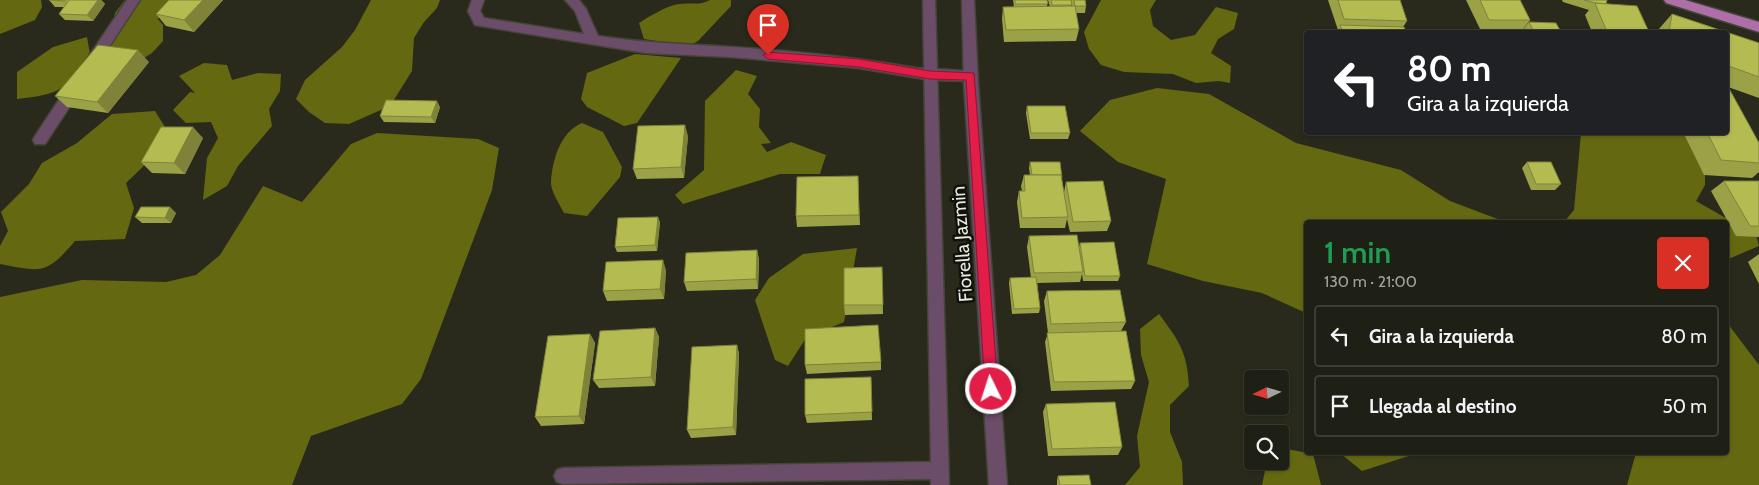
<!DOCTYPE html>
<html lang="es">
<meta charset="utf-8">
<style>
body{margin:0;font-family:Cabin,sans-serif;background:#27281e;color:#f1f3f6;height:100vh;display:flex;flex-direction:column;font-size:19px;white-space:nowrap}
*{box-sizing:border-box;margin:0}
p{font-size:16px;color:#a1a3a0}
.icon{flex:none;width:28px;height:28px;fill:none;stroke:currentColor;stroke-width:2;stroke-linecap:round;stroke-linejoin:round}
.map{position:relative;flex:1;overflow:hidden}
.side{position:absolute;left:1304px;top:220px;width:425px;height:235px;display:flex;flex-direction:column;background:#1f2015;border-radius:5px;box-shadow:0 1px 4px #0004,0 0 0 1px #3c3e34}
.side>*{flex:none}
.guide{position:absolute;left:1304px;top:30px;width:425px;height:105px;border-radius:5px;box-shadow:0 1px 4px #0004,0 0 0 1px #3c3e34;background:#202124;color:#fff;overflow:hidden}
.needle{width:32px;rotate:265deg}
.tools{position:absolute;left:1244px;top:370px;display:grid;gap:10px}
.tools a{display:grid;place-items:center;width:45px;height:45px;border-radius:5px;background:#1f2015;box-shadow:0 1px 4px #0004,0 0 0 1px #3c3e34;font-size:25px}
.pin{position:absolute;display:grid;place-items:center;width:42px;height:42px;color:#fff;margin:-51px -21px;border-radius:50% 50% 50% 0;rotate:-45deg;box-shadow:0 0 5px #0007}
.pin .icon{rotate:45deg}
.me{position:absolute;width:55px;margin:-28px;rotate:356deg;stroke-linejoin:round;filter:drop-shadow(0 0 4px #0008)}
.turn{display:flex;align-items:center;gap:18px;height:105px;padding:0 20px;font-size:22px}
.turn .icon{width:65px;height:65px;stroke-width:2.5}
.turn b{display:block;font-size:35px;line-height:42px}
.round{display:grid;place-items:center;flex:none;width:52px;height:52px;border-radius:5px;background:#27281e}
.head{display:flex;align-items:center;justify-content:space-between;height:85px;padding:0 20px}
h1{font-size:30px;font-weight:600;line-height:38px;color:#1e9e55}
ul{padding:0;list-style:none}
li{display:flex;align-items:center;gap:15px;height:62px;margin:0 10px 8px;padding:0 10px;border:2px solid #3c3e34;border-radius:5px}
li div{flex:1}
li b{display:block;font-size:19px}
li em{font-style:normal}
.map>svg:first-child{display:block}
.forest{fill:#646811}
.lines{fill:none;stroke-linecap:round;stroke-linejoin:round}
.service-casing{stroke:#444538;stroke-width:3}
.minor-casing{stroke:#444538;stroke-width:3}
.primary-casing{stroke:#444538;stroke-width:3}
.service{fill:#6c4d69;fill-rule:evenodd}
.minor{fill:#6c4d69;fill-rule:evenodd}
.primary{fill:#ae6fa9;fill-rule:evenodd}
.wall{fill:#9ba146}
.shaded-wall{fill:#7e8339}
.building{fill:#b4bb51;stroke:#7e8339}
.route{fill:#e11d48;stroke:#92132f}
.labels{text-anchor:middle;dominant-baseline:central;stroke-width:5;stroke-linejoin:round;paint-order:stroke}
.street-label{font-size:19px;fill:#e9eae1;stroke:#12120c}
</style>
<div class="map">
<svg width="1759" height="485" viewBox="0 0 1759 485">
<rect width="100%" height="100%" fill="#292a1c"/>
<g class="forest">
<path d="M0,0H41L42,7L35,20L0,34Z"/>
<path d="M125,0H169L158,19L163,25V41L152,53L136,63L105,56L115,13Z"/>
<path d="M371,0H440L437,8L424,22L414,38L412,71L390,106L349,124L325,123L309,112L296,99L305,80L342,47L355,30Z"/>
<path d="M710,0H731V6L698,41L688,46L644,39L639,23C650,16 666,6 679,4C691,2 699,6 710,0Z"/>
<path d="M1101,0H1156L1150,10L1153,26L1171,40L1195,35L1216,7L1238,13L1234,29L1218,39L1211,53L1231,66L1230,83L1219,81L1196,83L1173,74L1124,72L1101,65L1089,49L1084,32Z"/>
<path d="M87,37L90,54C67,91 60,94 17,99V72L53,47Z"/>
<path d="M635,54L681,58L637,123L624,126L587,107L581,99L587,73Z"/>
<path d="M204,63L227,65L232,80L258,73L281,74L280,91L269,109L272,126L238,166L227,186L203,200L207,158L218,138L211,122L186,123L173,110L190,92L195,93L179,76Z"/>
<path d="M736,70L757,76L748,94L760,109L759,127L771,143L761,144L767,152L791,142L826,155L820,174H780L683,204L675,195L704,170L705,101Z"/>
<path d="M1157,88L1209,94L1296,143L1401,170L1450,201L1503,221L1522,222H1306V313L1262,293L1203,281L1147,264L1166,179L1118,162L1080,131L1110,100Z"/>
<path d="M155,111L165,127L153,157L126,183L134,208L125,239L75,241C46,275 42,272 0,264V246L8,231L1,212L29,184L42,163L77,143L112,114Z"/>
<path d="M582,123L603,132L622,167L620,177L587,216L564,213C560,205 551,192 551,183C552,161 560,132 582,123Z"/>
<path d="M377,133L478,139L499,148L492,190L421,379L402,404L311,436L292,485H0V297L82,280L166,282L196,275L220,255L263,186L302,202L351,144Z"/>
<path d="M1581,133H1701L1705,158V185L1696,201L1724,217L1753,223L1759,246L1726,260V222H1564L1574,210Z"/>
<path d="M857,248L844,322L806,338L788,366L775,360L755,300L769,278L803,254Z"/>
<path d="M1159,314C1179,341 1187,351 1189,386L1170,405V432L1182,462L1183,485H1125L1140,467L1137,436L1149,382L1141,355L1140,329Z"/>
<path d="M1726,315L1731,328L1759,365V485H1627L1636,453L1726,452Z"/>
<path d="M1281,448L1313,454L1321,485H1262L1265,471L1272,461H1280Z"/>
<path d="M1340,453H1418L1362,471Z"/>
</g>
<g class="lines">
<g class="service-casing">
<g id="service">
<path d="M127,0H140L97,65H87L85,62L87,59Z"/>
<path d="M472,0H484L480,11L484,18L584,34L575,11L565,0H579L586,9L598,36C642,43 686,44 731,47C793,51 854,57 916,68C927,70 973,68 978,76L971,81L930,80L859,68L731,57L646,53L475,25L468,11Z"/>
<path d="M75,82L80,83L82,87L80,91L45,144H35L33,140L35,136L70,83Z"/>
</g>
</g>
<g class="minor-casing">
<g id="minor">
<path d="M923,0H935L949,485H931V479L563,484L557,482L554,476L557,470L563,468L931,462Z"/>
<path d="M962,0H974L978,83L1007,485H989L964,83Z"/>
</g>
</g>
<g class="primary-casing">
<path id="primary" d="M1664,0H1685L1759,22V32L1666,3Z"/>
</g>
<use href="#service" class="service"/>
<use href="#minor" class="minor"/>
<use href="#primary" class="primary"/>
</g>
<g class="wall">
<path d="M49,0H101L105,4L93,21L65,20L59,14L64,7H55Z"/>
<path d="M169,0H223L194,32L166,26L156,14Z"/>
<path d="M1013,0H1047V7H1050L1048,0H1071V6H1072L1071,0H1085L1086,6L1085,13H1076L1079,29L1076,41L1004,42L1002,19L1003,7H1014Z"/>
<path d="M1328,0H1400L1407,21L1403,27L1406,32H1336L1338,30Z"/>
<path d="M1466,0H1520L1530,20L1521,32L1481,31Z"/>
<path d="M1562,0H1607L1606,4L1649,32H1592L1585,15L1589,10L1563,2Z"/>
<path d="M1672,14L1759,43V98L1728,87L1759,143V172L1752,178L1704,175L1683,132H1726V32H1657L1658,30Z"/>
<path d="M1529,22L1561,32H1521Z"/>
<path d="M149,62L108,113L67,107L55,96Z"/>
<path d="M1027,106L1070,133L1068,139H1030L1026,113Z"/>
<path d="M440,107L435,123L384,122L380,116Z"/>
<path d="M688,136L684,178L637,179L633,169Z"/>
<path d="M203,138L185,174L152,173L141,162Z"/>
<path d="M1030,162L1062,178V180L1064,192L1066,182L1111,221L1107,231L1070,232L1067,219L1065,228H1020L1017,202L1019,191H1022L1021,186L1024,175H1030L1029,168Z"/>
<path d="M1527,162L1561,184L1555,190H1531L1522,168Z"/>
<path d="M858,176L860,225L797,227L796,216Z"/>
<path d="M1724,181H1759V237L1736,236L1711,191Z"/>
<path d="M176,213L171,223H142L135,217Z"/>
<path d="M660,222L657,251L617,252L615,247Z"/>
<path d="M1029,236L1079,247L1080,243L1120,276L1118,281H1083L1082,274L1080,282L1037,283L1040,308L1039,313L1012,314L1009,283L1010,278H1031L1027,247Z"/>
<path d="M757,250L759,260L758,289L687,291L684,282Z"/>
<path d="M1759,254V284L1748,262Z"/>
<path d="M882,267L883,314L845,315L844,305Z"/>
<path d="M666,270L664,299L607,301L603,291Z"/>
<path d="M1047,291L1126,322L1121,331L1135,381L1131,389L1051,391L1045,342L1048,333L1044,301Z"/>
<path d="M655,328L659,337L655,386L599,388L593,380Z"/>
<path d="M590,334L595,343L584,424L541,426L535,417Z"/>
<path d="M737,345L739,354L736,435L691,438L687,430Z"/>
<path d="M881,362V370L807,374L805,365Z"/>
<path d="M871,377L872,420L807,423L805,415Z"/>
<path d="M1046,404L1122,447L1118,455L1048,456L1043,412Z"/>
<path d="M1058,476L1091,485H1057V480Z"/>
</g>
<g class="shaded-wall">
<path d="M98,0H101L105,4L93,21L87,15Z"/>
<path d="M203,0H223L194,32L184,20Z"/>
<path d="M138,50L149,62L108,113L97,102Z"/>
<path d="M437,101L440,107L435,123L431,117Z"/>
<path d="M685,125L688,136L684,178L681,167Z"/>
<path d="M193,127L203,138L185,174L174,163Z"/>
<path d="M170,207L176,213L171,223L165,218Z"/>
<path d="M658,217L660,222L657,251L655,245Z"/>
<path d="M757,250L759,260L758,289L756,279Z"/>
<path d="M663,260L666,270L664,299L660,289Z"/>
<path d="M655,328L659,337L655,386L651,377Z"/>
<path d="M590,334L595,343L584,424L579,416Z"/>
<path d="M737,345L739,354L736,435L733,427Z"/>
</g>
<g class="building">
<path d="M49,0H66L65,1Z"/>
<path d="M69,0H98L87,15L59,14Z"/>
<path d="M169,0H203L184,20L156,14Z"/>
<path d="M1015,0H1047L1048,4H1015Z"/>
<path d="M1051,0H1071L1072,5H1052Z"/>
<path d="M1074,0H1085L1086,6H1075Z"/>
<path d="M1338,0H1400L1407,21L1344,19Z"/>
<path d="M1480,0H1520L1530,20H1489Z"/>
<path d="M1584,0H1607L1606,4L1595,3Z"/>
<path d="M1595,3L1637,6L1649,32H1607Z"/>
<path d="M1075,6L1079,29L1006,30L1003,7Z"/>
<path d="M1672,14L1759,43V77L1726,65V32H1669Z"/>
<path d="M1529,22L1556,23L1561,32H1534Z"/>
<path d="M1340,25L1404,27L1406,32H1343Z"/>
<path d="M98,45L138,50L97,102L55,96Z"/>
<path d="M1726,83L1759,143V163L1721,160L1707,132H1726Z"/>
<path d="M386,100L437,101L431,117L380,116Z"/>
<path d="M1027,106H1065L1070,133H1031Z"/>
<path d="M685,125L681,167L633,169L638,126Z"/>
<path d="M161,127H193L174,163L141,162Z"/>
<path d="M1030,162H1060L1062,178H1061V175H1032Z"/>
<path d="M1527,162H1551L1561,184H1536Z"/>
<path d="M1024,175H1061L1068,217L1022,218L1019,191H1025Z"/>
<path d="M858,176L859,215L796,216L797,177Z"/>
<path d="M1103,181L1111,221L1073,222L1066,182Z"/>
<path d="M1724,181H1759V226H1750Z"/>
<path d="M141,207H170L165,218L135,217Z"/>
<path d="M658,217L655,245L615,247L618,218Z"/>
<path d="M1077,235L1083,272L1034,273L1029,236Z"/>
<path d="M1114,242L1120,276H1085L1080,243Z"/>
<path d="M757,250L756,279L684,282L686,253Z"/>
<path d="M663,260L660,289L603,291L606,262Z"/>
<path d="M882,267L883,305H844V268Z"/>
<path d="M1036,277L1040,308L1014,309L1010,278Z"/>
<path d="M1120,290L1126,322L1051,324L1047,291Z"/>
<path d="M878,325L881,362L805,365V329Z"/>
<path d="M655,328L651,377L593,380L600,331Z"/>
<path d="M1126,331L1135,381L1054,382L1047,333Z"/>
<path d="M590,334L579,416L535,417L548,336Z"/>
<path d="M737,345L733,427L687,430L692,347Z"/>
<path d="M871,377L872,412L805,415V379Z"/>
<path d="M1115,402L1122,447L1052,449L1046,404Z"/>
<path d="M1089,475L1091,485H1060L1058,476Z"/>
</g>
<path class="route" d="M768,52L859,59L930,71L974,73L998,389L996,393H987L985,389L966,80L930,79L859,67L768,59L763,55Z"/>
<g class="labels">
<g class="street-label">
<text transform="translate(962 244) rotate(-94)">Fiorella Jazmin</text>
</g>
</g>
</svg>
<div class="tools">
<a><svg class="needle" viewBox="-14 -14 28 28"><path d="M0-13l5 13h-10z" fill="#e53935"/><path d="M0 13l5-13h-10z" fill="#a1a3a0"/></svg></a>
<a><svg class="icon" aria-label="search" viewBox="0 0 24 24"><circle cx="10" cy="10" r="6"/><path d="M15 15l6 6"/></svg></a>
</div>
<div class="pin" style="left:768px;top:55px;background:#d93025"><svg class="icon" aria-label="arrive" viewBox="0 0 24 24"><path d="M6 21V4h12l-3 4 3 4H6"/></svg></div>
<svg class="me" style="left:991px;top:389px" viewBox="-20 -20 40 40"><circle r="17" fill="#e11d48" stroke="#fff" stroke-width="3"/><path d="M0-11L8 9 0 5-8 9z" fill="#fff"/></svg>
<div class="guide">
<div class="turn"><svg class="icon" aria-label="left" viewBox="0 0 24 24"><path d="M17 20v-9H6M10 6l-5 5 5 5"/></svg><div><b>80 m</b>Gira a la izquierda</div></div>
</div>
<section class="side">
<div class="head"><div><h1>1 min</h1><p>130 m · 21:00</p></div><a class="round" style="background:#d93025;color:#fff"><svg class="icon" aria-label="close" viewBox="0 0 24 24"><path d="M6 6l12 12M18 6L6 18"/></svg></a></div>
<ul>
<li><svg class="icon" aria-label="left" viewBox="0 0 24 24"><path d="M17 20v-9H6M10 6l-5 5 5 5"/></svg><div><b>Gira a la izquierda</b></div><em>80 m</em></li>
<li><svg class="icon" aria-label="arrive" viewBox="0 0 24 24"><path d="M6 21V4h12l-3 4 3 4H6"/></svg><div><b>Llegada al destino</b></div><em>50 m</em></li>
</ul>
</section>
</div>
